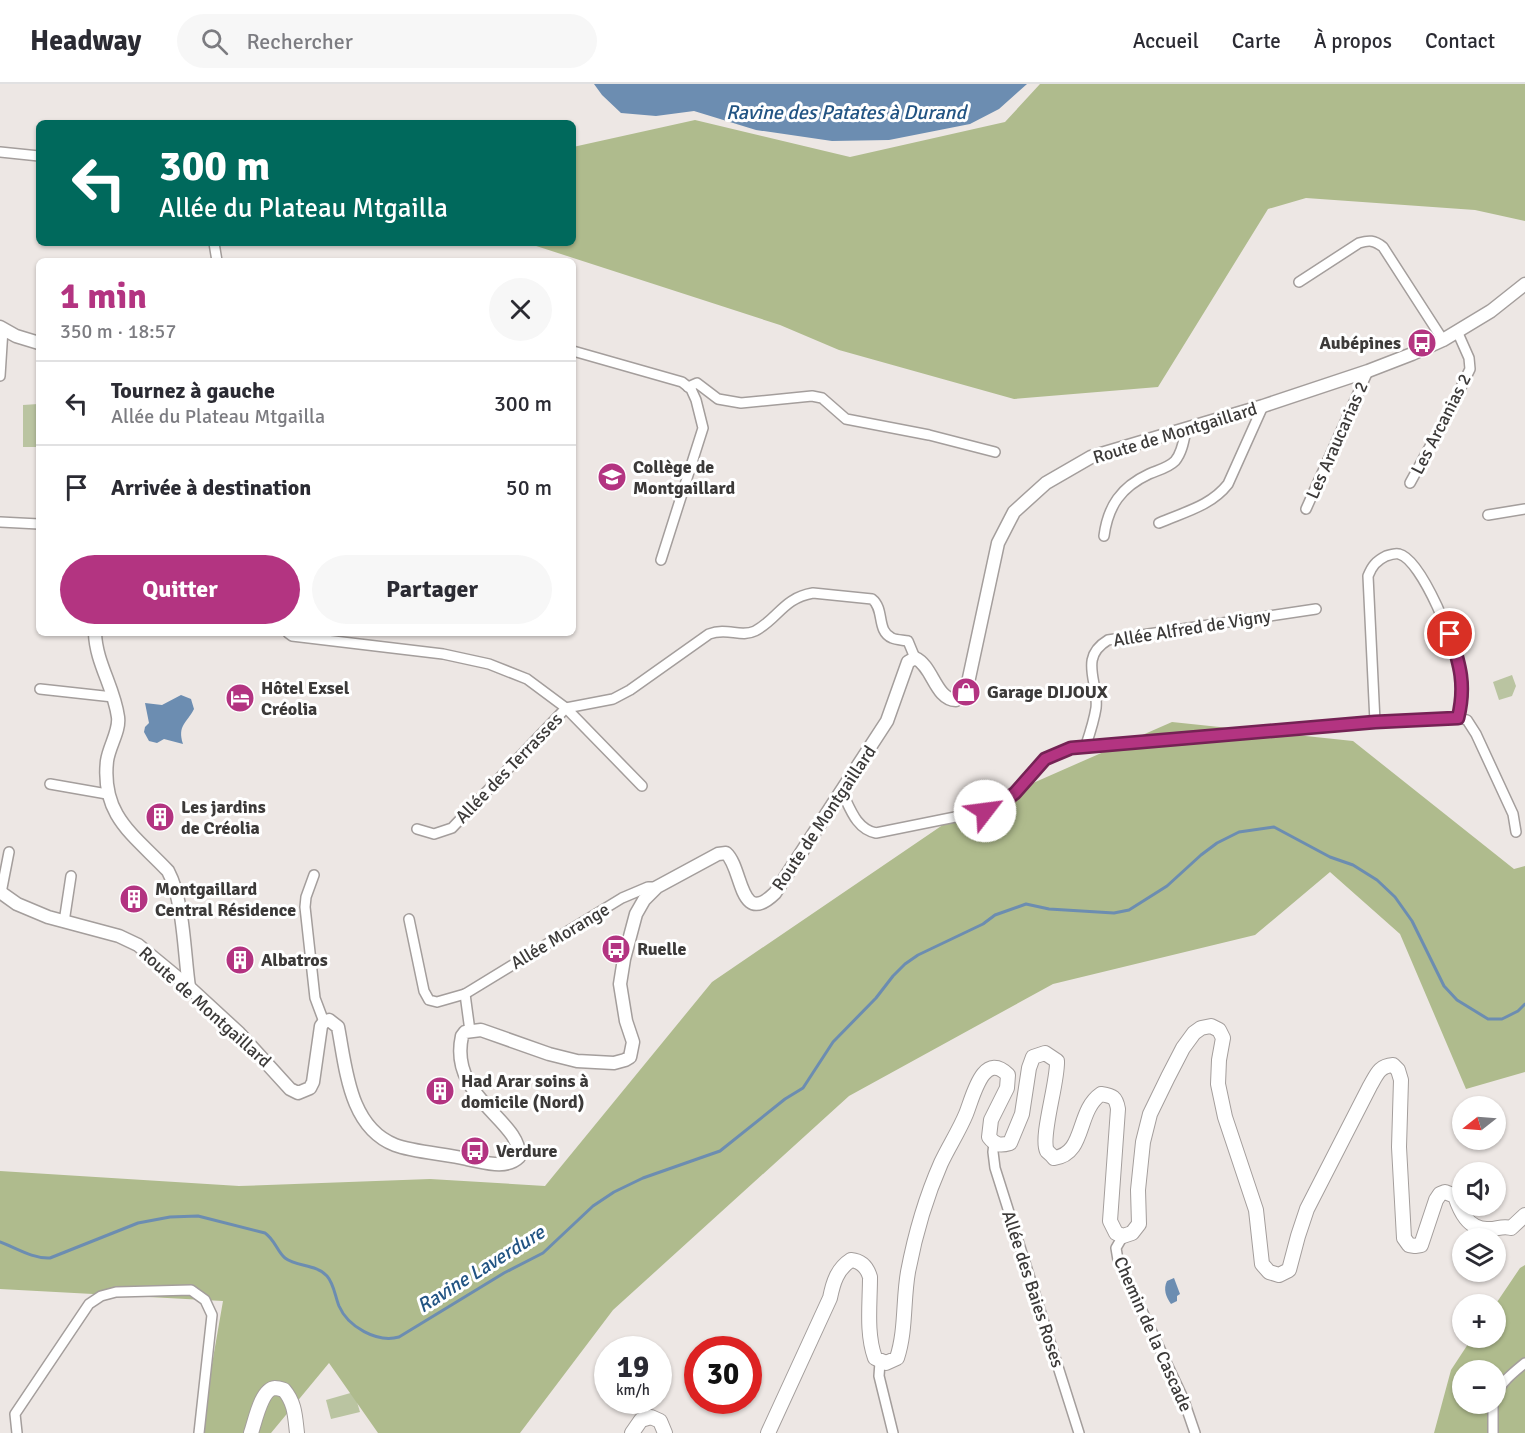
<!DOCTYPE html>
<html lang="fr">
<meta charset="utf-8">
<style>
body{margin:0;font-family:Signika,sans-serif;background:#f7f7f7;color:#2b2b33;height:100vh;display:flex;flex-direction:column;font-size:22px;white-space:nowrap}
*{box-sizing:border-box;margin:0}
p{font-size:20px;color:#7c7c81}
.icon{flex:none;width:33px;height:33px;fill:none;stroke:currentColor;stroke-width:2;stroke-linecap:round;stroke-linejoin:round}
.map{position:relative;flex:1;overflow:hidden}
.panel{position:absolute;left:36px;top:174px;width:540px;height:378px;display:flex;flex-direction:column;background:#fff;border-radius:9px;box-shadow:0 2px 4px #0004}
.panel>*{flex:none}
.guide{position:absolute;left:36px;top:36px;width:540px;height:126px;border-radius:9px;box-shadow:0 2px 4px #0004;background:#00695c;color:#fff;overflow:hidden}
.needle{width:39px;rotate:253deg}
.buttons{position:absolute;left:1452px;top:1012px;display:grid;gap:12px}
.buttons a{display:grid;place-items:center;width:54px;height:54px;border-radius:50%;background:#fff;box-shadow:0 2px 4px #0004;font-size:30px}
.speed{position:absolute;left:594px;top:1252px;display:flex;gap:12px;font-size:30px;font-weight:700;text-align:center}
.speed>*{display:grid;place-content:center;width:78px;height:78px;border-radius:50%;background:#fff;box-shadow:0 2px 4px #0004;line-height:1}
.speed small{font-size:15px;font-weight:400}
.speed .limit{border:9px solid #d22;background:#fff;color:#111}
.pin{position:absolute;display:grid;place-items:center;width:51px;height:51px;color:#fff;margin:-26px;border:3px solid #fff;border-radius:50%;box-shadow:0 2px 6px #0007}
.me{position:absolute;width:66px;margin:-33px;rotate:60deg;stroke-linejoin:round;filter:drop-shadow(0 0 4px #0008)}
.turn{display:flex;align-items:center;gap:21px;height:126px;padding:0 24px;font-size:27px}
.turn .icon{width:78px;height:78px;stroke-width:2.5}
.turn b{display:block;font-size:42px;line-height:51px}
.round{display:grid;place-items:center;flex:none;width:63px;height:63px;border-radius:32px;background:#f7f7f7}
.headline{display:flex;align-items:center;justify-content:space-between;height:102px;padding:0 24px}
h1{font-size:36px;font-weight:700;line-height:45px;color:#b33481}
.primary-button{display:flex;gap:12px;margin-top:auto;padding:12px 24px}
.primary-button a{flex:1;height:69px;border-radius:36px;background:#b33481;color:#fff;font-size:24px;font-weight:700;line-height:69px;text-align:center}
.primary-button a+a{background:#f7f7f7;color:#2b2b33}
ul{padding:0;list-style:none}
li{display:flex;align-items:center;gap:18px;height:84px;padding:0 24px;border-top:2px solid #e1e1e2}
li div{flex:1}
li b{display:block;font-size:22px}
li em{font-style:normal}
header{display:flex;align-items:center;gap:36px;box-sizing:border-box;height:84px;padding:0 30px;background:#fff;border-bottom:2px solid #e1e1e2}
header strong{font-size:28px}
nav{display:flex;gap:33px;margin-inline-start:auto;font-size:21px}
.search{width:420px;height:54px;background:#f7f7f7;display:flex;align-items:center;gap:15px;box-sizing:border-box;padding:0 21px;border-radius:33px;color:#7c7c81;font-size:22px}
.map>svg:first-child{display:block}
.green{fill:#bac4a1}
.forest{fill:#afbb8d;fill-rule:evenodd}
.water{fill:#6c8db1}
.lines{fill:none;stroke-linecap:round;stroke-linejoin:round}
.stream{stroke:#6c8db1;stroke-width:3}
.minor-casing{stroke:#a49e9c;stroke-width:12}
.tertiary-casing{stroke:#a49e9c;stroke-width:15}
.secondary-casing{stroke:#a49e9c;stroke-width:16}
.minor{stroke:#fff;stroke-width:9}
.tertiary{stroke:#fff;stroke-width:12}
.secondary{stroke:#fff;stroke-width:14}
.route-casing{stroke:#742254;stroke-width:15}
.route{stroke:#b33481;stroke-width:10}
.labels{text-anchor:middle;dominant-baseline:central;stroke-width:6;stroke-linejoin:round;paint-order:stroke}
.poi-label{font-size:18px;font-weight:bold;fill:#3c3a39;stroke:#fff;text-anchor:start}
.street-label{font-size:18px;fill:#3c3a39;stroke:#fff}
.water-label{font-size:20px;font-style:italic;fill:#225483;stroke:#fff}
</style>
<header>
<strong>Headway</strong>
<div class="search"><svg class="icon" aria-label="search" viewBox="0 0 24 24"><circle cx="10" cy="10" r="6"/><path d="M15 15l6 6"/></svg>Rechercher</div>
<nav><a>Accueil</a><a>Carte</a><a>À propos</a><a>Contact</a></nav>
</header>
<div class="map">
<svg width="1525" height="1349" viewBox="0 0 1525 1349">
<rect width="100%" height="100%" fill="#ede7e4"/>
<g class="green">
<path d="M39,306V363H23V321L38,320Z"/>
<path d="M1512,591L1516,602L1512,612L1499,616L1493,598Z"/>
<path d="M354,1308L360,1328L331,1335L326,1316Z"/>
</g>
<g class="forest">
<path d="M1040,0H1525V137L1475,126L1306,114L1268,125L1158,303L1014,315L839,266L780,241L527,159H573V63L695,36L850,73L1005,38Z"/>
<path d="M1172,638L1353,657L1514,785L1525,782V988L1466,1005L1400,850L1330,788L1255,851L1053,900L849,1012L613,1226L520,1349H378L329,1279L271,1349H200L223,1217L0,1205V1087L239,1102L430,1095L545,1102L712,898L953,734Z"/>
<path d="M1525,1181V1349H1434L1451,1286L1472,1254H1496L1495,1221L1520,1184ZM1462,1287H1496V1320H1462Z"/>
</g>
<g class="water">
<path d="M594,0H1027L999,25L970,40L889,56L832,57L756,46L694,27L656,32L621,29L602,11Z"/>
<path d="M181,611L191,615L194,625C187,639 177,641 183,660L164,655L157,659L149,657L144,648L145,643L149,639L145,619L162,621Z"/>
<path d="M1174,1194L1180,1210L1177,1212V1217L1171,1220C1166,1213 1163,1205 1167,1197Z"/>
</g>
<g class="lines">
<path class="stream" d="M0,1158C16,1164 33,1175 50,1174L138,1139L170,1133L198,1132L265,1149C275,1156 277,1167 285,1174C297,1183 316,1180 327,1192C334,1200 335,1212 339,1222C348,1243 377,1259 399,1253L504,1189L543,1169L593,1122L614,1108L643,1094L720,1067L785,1015L803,1004L833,958L876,914L893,892L905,880L918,871L983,840L995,831L1026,820L1049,825L1114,829L1129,826L1167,802L1201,771L1217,759L1239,748L1274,743L1330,773L1353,781L1377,796L1395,813L1412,837L1444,902L1457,916L1488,935H1502L1518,927L1525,920"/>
<g class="minor-casing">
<g id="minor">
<path d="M0,68L39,72"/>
<path d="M214,159L217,177"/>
<path d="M1299,198L1359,159C1369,156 1374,156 1383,163L1443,256"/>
<path d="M573,267L682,298L691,305L696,316L703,344L661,476"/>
<path d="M0,292L3,245"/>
<path d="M688,303L697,299L718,315L741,319L812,312L822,314L846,335L929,351L995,368"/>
<path d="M1410,399L1450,326L1470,285L1469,274L1457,247"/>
<path d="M1306,425L1368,287"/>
<path d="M1488,431L1525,425"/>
<path d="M0,438L39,440"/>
<path d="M1159,439C1184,428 1211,422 1228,400L1263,322"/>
<path d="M1104,452C1108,422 1121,403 1149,390C1158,386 1168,384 1175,377C1182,369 1184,356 1186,346"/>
<path d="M288,549L292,552L443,570L489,580L527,595L566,624L642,702"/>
<path d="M40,605L113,613"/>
<path d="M1375,638L1368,492C1372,482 1376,477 1386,472C1389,471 1396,469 1399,470C1422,475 1457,565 1461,588C1464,604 1462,618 1458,634"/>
<path d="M1086,661C1090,649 1094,637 1096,624C1099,598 1078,574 1108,556L1316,525"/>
<path d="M50,700L107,710"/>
<path d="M842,708C850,724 856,745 876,749L985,727L1001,720L1015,709L1045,675L1071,664L1375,638L1458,634L1467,636L1476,650L1513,730L1516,748"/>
<path d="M417,745L434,750L452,744L566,624L613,615L630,606L709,550C727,543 741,554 755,547C778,535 783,514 813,509L872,515C885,525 876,547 892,554C896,556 903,556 908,557L915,574"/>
<path d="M314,791L306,813L305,823L315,914L324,938"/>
<path d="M1,809L9,768"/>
<path d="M409,835L424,907L429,916L437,918L465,910L622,814L648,803H657"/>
<path d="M64,838L71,792"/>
<path d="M465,910L470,947"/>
<path d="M994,1059L993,1068L995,1084L1079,1349"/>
<path d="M1123,1152L1116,1164L1118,1176L1183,1314L1195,1349"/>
<path d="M880,1278L879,1292L893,1349"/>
<path d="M1496,1311C1501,1298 1514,1288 1525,1279"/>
<path d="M17,1349L15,1330L89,1220L101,1212L116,1208L191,1206L205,1216L212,1231L199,1349"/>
<path d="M1493,1349V1320"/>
</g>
</g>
<g class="tertiary-casing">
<g id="tertiary">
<path d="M0,243L16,252L39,259"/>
<path d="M95,549C96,579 114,603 118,633C120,647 109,662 107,677C101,732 134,751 168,787C184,817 184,869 189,903"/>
<path d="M0,808L17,820L48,833L119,852L138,861L189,903L239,949L290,1005L298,1009L310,1004L313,998L321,942L324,938L329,936L338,943C346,984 349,1043 395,1061C413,1068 447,1070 467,1075C484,1078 506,1086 519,1073C522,1036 448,1014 462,952L465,948L481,946L549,970L577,977L614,979L625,976L630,973L633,958L626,937L620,900L624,875L636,830L644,816L657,803L718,770L726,769C743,784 739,844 775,809L887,637L908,578L915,574C933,582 935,615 956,616L966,608L998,459L1014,428L1046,399L1091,373L1263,322L1368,287L1412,270L1443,256L1491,227L1525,200"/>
</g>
</g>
<g class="secondary-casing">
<g id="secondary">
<path d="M251,1349C255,1338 261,1305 275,1304C278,1304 281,1305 284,1306C295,1319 295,1332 297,1349"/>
<path d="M632,1349L641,1336L651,1333L660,1337L665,1349"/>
<path d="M768,1349L830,1214C833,1199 837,1185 851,1176C861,1177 867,1183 870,1193C870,1220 866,1249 875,1274L886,1279L897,1274C906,1247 903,1216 908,1188C915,1151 926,1113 941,1079C949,1062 959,1047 966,1030C973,1013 983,966 1008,991L1007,1004L991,1036L989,1053C995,1061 1000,1062 1010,1059L1022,1030L1029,984L1033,973L1045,969L1057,977C1058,998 1040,1053 1047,1067C1049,1069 1052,1071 1054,1074C1086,1070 1076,1027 1101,1010C1113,1012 1116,1013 1118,1025L1110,1137L1116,1149L1123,1152L1132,1149L1139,1140L1138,1106L1143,1058L1150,1030L1168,993L1183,964L1194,949L1201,944L1211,942L1219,946L1223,954L1219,976L1218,1000L1225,1033L1256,1126L1262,1180L1269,1188L1279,1191L1289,1186L1298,1152L1307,1125L1370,1002C1377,990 1379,982 1393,981L1398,986L1401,996L1399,1063L1404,1154L1409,1161L1415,1162L1421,1161L1436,1116L1440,1110L1445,1108L1455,1112C1460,1127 1468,1145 1487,1145C1496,1146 1502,1141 1511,1144L1525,1131"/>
</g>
</g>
<use href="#minor" class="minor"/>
<use href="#tertiary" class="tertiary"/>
<use href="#secondary" class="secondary"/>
</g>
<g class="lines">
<g class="route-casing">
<path id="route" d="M985,727L1001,720L1015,709L1045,675L1071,664L1375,638L1458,634C1466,601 1460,581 1450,550"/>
</g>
<use href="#route" class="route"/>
</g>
<defs>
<g id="bus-disc" transform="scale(1.5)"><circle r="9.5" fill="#b33481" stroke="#fff"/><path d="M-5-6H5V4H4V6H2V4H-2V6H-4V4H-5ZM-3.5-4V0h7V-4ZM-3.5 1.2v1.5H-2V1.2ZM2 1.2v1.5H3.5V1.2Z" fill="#fff"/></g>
<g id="school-disc" transform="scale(1.5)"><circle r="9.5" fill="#b33481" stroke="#fff"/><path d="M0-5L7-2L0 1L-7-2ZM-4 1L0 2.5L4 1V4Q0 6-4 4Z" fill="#fff"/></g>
<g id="shop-disc" transform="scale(1.5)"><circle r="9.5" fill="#b33481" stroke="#fff"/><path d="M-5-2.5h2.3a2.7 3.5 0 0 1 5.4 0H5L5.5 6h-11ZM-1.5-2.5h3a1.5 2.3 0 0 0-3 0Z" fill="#fff"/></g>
<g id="hotel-disc" transform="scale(1.5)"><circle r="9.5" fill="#b33481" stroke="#fff"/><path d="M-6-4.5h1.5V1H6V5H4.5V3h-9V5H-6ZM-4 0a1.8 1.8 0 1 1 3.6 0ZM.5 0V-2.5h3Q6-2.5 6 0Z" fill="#fff"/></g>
<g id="building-disc" transform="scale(1.5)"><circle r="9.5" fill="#b33481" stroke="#fff"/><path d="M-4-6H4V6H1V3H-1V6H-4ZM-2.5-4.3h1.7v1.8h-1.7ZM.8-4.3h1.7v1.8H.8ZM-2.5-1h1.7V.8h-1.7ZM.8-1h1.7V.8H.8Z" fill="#fff"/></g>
</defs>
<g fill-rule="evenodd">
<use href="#bus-disc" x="1422" y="259"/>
<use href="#school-disc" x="612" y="393"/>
<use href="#shop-disc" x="966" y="608"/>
<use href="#hotel-disc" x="240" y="614"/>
<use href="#building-disc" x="160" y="733"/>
<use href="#building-disc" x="134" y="815"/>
<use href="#bus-disc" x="616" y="865"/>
<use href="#building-disc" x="240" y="876"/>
<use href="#building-disc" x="440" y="1007"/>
<use href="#bus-disc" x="475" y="1067"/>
</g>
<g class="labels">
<g class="poi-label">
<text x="1401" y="259" text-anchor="end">Aubépines</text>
<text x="633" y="383">Collège de<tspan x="633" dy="21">Montgaillard</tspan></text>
<text x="261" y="604">Hôtel Exsel<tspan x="261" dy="21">Créolia</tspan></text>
<text x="987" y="608">Garage DIJOUX</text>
<text x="181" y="723">Les jardins<tspan x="181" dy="21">de Créolia</tspan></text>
<text x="155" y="805">Montgaillard<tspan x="155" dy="21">Central Résidence</tspan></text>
<text x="637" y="865">Ruelle</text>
<text x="261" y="876">Albatros</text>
<text x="461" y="997">Had Arar soins à<tspan x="461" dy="21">domicile (Nord)</tspan></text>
<text x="496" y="1067">Verdure</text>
</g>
<g class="street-label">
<text transform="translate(1441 340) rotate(-63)">Les Arcanias 2</text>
<text transform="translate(1175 349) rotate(-17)">Route de Montgaillard</text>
<text transform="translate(1337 356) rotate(-66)">Les Araucarias 2</text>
<text transform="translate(1192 544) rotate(-9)">Allée Alfred de Vigny</text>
<text transform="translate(509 684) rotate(-46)">Allée des Terrasses</text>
<text transform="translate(824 734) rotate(-56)">Route de Montgaillard</text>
<text transform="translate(560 852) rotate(-31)">Allée Morange</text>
<text transform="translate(205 923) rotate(42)">Route de Montgaillard</text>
<text transform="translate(1033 1205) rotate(72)">Allée des Baies Roses</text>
<text transform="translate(1153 1250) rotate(66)">Chemin de la Cascade</text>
</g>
<g class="water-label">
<text x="846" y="28">Ravine des Patates à Durand</text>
<text transform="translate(481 1185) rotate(-32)">Ravine Laverdure</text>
</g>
</g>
</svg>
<div class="buttons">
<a><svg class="needle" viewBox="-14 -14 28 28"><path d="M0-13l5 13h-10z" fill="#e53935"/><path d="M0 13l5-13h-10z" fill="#7c7c81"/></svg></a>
<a><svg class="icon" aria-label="sound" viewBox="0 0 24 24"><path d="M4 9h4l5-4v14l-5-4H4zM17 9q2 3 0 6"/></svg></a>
<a><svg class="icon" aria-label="layers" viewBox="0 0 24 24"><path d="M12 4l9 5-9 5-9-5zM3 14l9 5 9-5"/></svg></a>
<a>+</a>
<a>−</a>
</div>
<div class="speed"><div>19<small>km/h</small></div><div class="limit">30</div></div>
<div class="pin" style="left:1450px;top:550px;background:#d93025"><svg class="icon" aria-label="arrive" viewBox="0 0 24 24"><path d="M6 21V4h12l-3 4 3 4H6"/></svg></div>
<svg class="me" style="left:985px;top:727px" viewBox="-20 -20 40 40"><circle r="19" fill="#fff"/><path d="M0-13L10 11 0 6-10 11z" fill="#b33481"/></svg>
<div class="guide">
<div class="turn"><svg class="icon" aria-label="left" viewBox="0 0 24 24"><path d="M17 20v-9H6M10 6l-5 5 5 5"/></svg><div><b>300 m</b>Allée du Plateau Mtgailla</div></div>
</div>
<section class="panel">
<div class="headline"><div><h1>1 min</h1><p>350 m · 18:57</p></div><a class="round"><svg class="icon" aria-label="close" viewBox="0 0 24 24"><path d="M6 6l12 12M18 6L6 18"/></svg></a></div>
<ul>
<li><svg class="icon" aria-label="left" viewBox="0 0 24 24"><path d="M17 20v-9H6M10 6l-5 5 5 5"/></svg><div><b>Tournez à gauche</b><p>Allée du Plateau Mtgailla</p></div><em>300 m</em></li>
<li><svg class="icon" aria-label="arrive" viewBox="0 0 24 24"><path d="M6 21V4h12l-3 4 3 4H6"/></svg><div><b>Arrivée à destination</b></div><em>50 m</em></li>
</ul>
<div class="primary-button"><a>Quitter</a><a>Partager</a></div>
</section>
</div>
